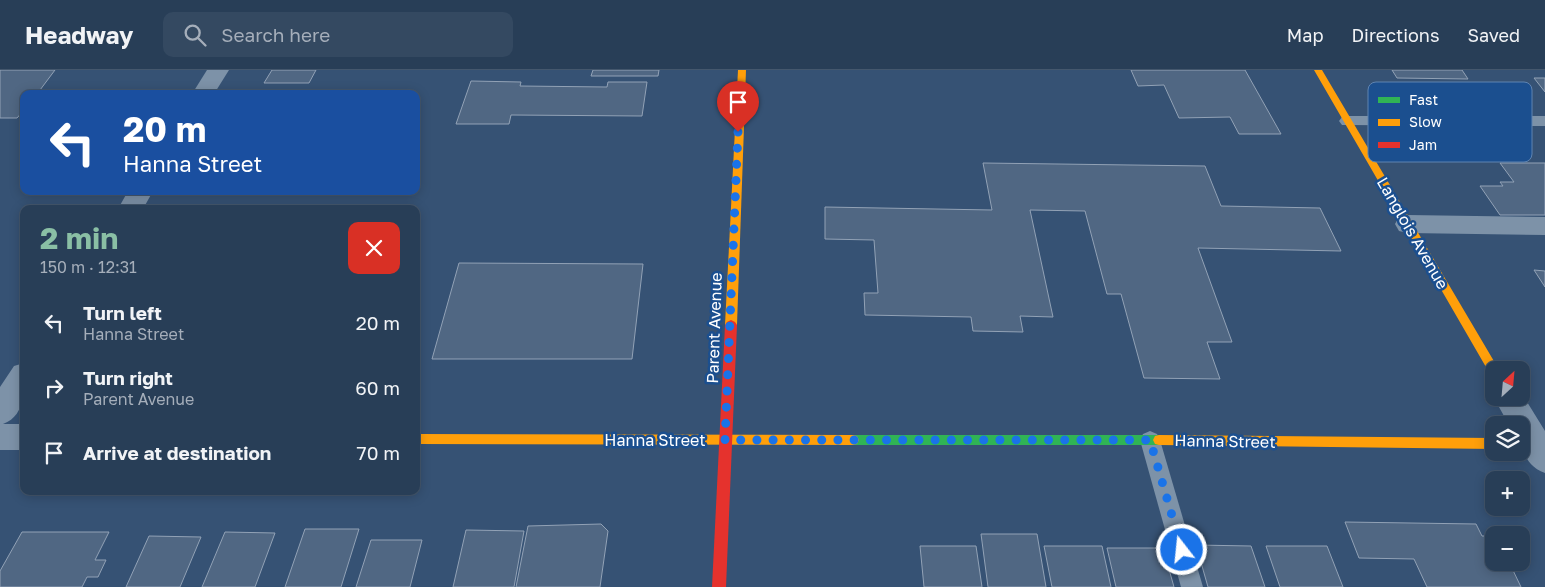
<!DOCTYPE html>
<meta charset="utf-8">
<style>
body{margin:0;font-family:"Golos Text",sans-serif;background:#344961;color:#f1f3f6;height:100vh;display:flex;flex-direction:column;font-size:19px;white-space:nowrap}
*{box-sizing:border-box;margin:0}
p{font-size:16px;color:#a5aeba}
.icon{flex:none;width:28px;height:28px;fill:none;stroke:currentColor;stroke-width:2;stroke-linecap:round;stroke-linejoin:round}
.map{position:relative;flex:1;overflow:hidden}
.side{position:absolute;left:20px;top:135px;width:400px;height:290px;display:flex;flex-direction:column;background:#283e57;border-radius:10px;box-shadow:0 2px 12px #0003,0 0 0 1px #44576d}
.side>*{flex:none}
.hud{position:absolute;left:20px;top:20px;width:400px;height:105px;border-radius:10px;box-shadow:0 2px 12px #0003,0 0 0 1px #44576d;background:#1a4fa0;color:#fff;overflow:hidden}
.needle{width:32px;rotate:26deg}
.controls{position:absolute;left:1485px;top:291px;display:grid;gap:10px}
.controls a{display:grid;place-items:center;width:45px;height:45px;border-radius:10px;background:#283e57;box-shadow:0 2px 12px #0003,0 0 0 1px #44576d;font-size:25px}
.pin{position:absolute;display:grid;place-items:center;width:42px;height:42px;color:#fff;margin:-51px -21px;border-radius:50% 50% 50% 0;rotate:-45deg;box-shadow:0 0 5px #0007}
.pin .icon{rotate:45deg}
.me{position:absolute;width:55px;margin:-28px;rotate:344deg;stroke-linejoin:round;filter:drop-shadow(0 0 4px #0008)}
.turn{display:flex;align-items:center;gap:18px;height:105px;padding:0 20px;font-size:22px}
.turn .icon{width:65px;height:65px;stroke-width:2.5}
.turn b{display:block;font-size:35px;line-height:42px}
.round{display:grid;place-items:center;flex:none;width:52px;height:52px;border-radius:10px;background:#344961}
.overview{display:flex;align-items:center;justify-content:space-between;height:85px;padding:0 20px}
h1{font-size:30px;font-weight:700;line-height:38px;color:#8abfa5}
ul{padding:0;list-style:none}
li{display:flex;align-items:center;gap:15px;height:65px;padding:0 20px}
li div{flex:1}
li b{display:block;font-size:19px}
li em{font-style:normal}
header{display:flex;align-items:center;gap:30px;box-sizing:border-box;height:70px;padding:0 25px;background:#283e57;border-bottom:1px solid #44576d}
header strong{font-size:24px}
nav{display:flex;gap:28px;margin-inline-start:auto;font-size:18px}
.search{width:350px;height:45px;background:#344961;display:flex;align-items:center;gap:12px;box-sizing:border-box;padding:0 18px;border-radius:10px;color:#a5aeba;font-size:19px}
.map>svg:first-child{display:block}
.building{fill:#506783;stroke:#92a2b6}
.lines{fill:none;stroke-linecap:round;stroke-linejoin:round}
.lane{fill:#7d92a8;fill-rule:evenodd}
.street{fill:#7d92a8;fill-rule:evenodd}
.fast{fill:#30b455;fill-rule:evenodd}
.slow{fill:#ff9f0a;fill-rule:evenodd}
.jam{fill:#e5322d;fill-rule:evenodd}
.route{stroke:#1a73e8;stroke-width:9;stroke-dasharray:0 16.2}
.labels{text-anchor:middle;dominant-baseline:central;stroke-width:5;stroke-linejoin:round;paint-order:stroke}
.street-label{font-size:16px;fill:#fff;stroke:#1b4f8f}
.key{fill:#1b4f8f;stroke:#5f84b1;stroke-width:1}
.key-label{font-size:14px;fill:#fff}
</style>
<header>
<strong>Headway</strong>
<div class="search"><svg class="icon" aria-label="search" viewBox="0 0 24 24"><circle cx="10" cy="10" r="6"/><path d="M15 15l6 6"/></svg>Search here</div>
<nav><a>Map</a><a>Directions</a><a>Saved</a></nav>
</header>
<div class="map">
<svg width="1545" height="517" viewBox="0 0 1545 517">
<rect width="100%" height="100%" fill="#365274"/>
<g class="building">
<path d="M0,0H55L37,24H24V40L17,48H0Z"/>
<path d="M272,0H316L309,13H264Z"/>
<path d="M593,0H659L658,6H591Z"/>
<path d="M1131,0H1245L1281,64H1239L1230,47L1179,48L1164,15L1138,16Z"/>
<path d="M1392,0H1462L1468,9L1397,8Z"/>
<path d="M1534,8H1545V22Z"/>
<path d="M471,11L521,12L520,16L607,17L608,12H647L642,46L511,45L509,54H456Z"/>
<path d="M983,93L1205,96L1221,136L1320,138L1341,181L1198,178L1232,272H1207L1220,309L1144,308L1121,224H1107L1085,141L1030,140L1053,247L1020,246L1023,262L973,261L971,247L865,245L864,223H878L874,170L825,169V137L992,140Z"/>
<path d="M1500,93H1545V145H1500L1480,116H1503L1500,112H1514Z"/>
<path d="M459,193L643,194L632,289H432Z"/>
<path d="M1534,200L1545,201V217Z"/>
<path d="M1345,452L1476,454L1482,466H1494V492H1509L1521,517H1427L1414,489L1359,488Z"/>
<path d="M601,454L608,461L600,517H516L528,456Z"/>
<path d="M305,459H359L341,517H285Z"/>
<path d="M466,460L524,461L514,517H453Z"/>
<path d="M22,462H109L95,490H106L98,507H87L82,517H0V501Z"/>
<path d="M225,462L275,463L255,517H202Z"/>
<path d="M981,464H1037L1046,517H988Z"/>
<path d="M149,466L201,467L180,517H126Z"/>
<path d="M371,470H422L410,517H356Z"/>
<path d="M1196,475L1251,476L1265,517H1208Z"/>
<path d="M920,476H976L982,517H924Z"/>
<path d="M1044,476H1102L1111,517H1052Z"/>
<path d="M1266,476H1327L1343,517H1280Z"/>
<path d="M1107,478H1163L1174,517H1116Z"/>
</g>
<g class="lines">
<g class="lane">
<path d="M1347,46H1545V56L1342,55L1339,51L1342,47Z"/>
<path d="M1150,361L1157,364L1160,370L1203,517H1181L1140,370L1143,364Z"/>
</g>
<g class="street">
<path d="M207,0H229L214,24H192Z"/>
<path d="M128,121H153L143,139H118Z"/>
<path d="M1408,145L1545,147V165L1408,163L1399,161L1395,154L1399,147Z"/>
<path d="M24,293C24,314 28,345 3,354H24V380H0V317L14,296Z"/>
<path d="M1521,322L1545,361V403C1523,395 1521,376 1521,355H1509L1494,328H1521Z"/>
</g>
<path class="fast" d="M853,365H1159L1163,366L1165,370L1163,374L1159,375H853L849,374L847,370L849,366Z"/>
<g class="slow">
<path d="M738,0H746L737,255L735,258H727L725,255Z"/>
<path d="M1314,0H1322L1498,298L1499,300H1494V306L1490,304Z"/>
<path d="M416,364L853,365L857,366L859,370L857,374L853,375L416,374Z"/>
<path d="M1159,365L1494,368V379L1159,375L1155,374L1153,370L1155,366Z"/>
</g>
<path class="jam" d="M731,250L735,252L737,255L726,517H712L725,255L727,252Z"/>
</g>
<g class="lines">
<path class="route" d="M738,62L725,370H1150L1182,480"/>
</g>
<g class="labels">
<g class="street-label">
<text transform="translate(1413 163) rotate(60)">Langlois Avenue</text>
<text transform="translate(714 258) rotate(-88)">Parent Avenue</text>
<text x="655" y="370">Hanna Street</text>
<text transform="translate(1225 371) rotate(1)">Hanna Street</text>
</g>
</g>
<rect x="1368" y="12" width="164" height="80" rx="8" class="key"/>
<rect x="1378" y="27" width="22" height="6" fill="#30b455"/>
<rect x="1378" y="49" width="22" height="7" fill="#ff9f0a"/>
<rect x="1378" y="72" width="22" height="6" fill="#e5322d"/>
<g class="key-label">
<text x="1409" y="35">Fast</text>
<text x="1409" y="57">Slow</text>
<text x="1409" y="80">Jam</text>
</g>
</svg>
<div class="controls">
<a><svg class="needle" viewBox="-14 -14 28 28"><path d="M0-13l5 13h-10z" fill="#e53935"/><path d="M0 13l5-13h-10z" fill="#a5aeba"/></svg></a>
<a><svg class="icon" aria-label="layers" viewBox="0 0 24 24"><path d="M12 4l9 5-9 5-9-5zM3 14l9 5 9-5"/></svg></a>
<a>+</a>
<a>−</a>
</div>
<div class="pin" style="left:738px;top:62px;background:#d93025"><svg class="icon" aria-label="arrive" viewBox="0 0 24 24"><path d="M6 21V4h12l-3 4 3 4H6"/></svg></div>
<svg class="me" style="left:1182px;top:480px" viewBox="-20 -20 40 40"><circle r="17" fill="#1a73e8" stroke="#fff" stroke-width="3"/><path d="M0-11L8 9 0 5-8 9z" fill="#fff"/></svg>
<div class="hud">
<div class="turn"><svg class="icon" aria-label="left" viewBox="0 0 24 24"><path d="M17 20v-9H6M10 6l-5 5 5 5"/></svg><div><b>20 m</b>Hanna Street</div></div>
</div>
<section class="side">
<div class="overview"><div><h1>2 min</h1><p>150 m · 12:31</p></div><a class="round" style="background:#d93025;color:#fff"><svg class="icon" aria-label="close" viewBox="0 0 24 24"><path d="M6 6l12 12M18 6L6 18"/></svg></a></div>
<ul>
<li><svg class="icon" aria-label="left" viewBox="0 0 24 24"><path d="M17 20v-9H6M10 6l-5 5 5 5"/></svg><div><b>Turn left</b><p>Hanna Street</p></div><em>20 m</em></li>
<li><svg class="icon" aria-label="right" viewBox="0 0 24 24"><path d="M7 20v-9h11M14 6l5 5-5 5"/></svg><div><b>Turn right</b><p>Parent Avenue</p></div><em>60 m</em></li>
<li><svg class="icon" aria-label="arrive" viewBox="0 0 24 24"><path d="M6 21V4h12l-3 4 3 4H6"/></svg><div><b>Arrive at destination</b></div><em>70 m</em></li>
</ul>
</section>
</div>
